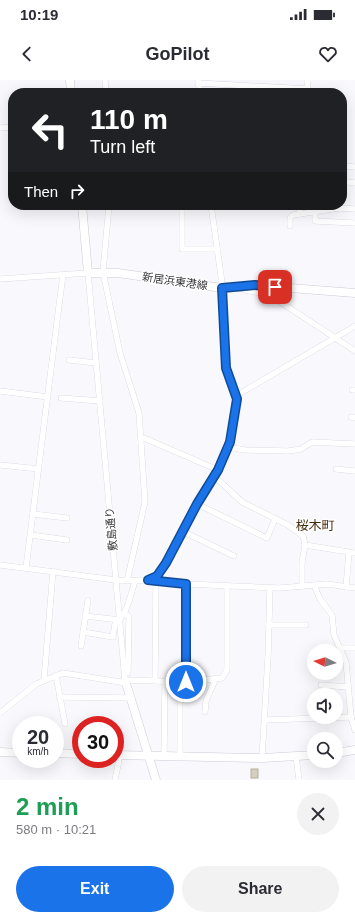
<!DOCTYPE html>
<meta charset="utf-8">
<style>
body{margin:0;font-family:Arial,"Noto Sans JP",sans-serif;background:#f2f2f3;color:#2b2b33;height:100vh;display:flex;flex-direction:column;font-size:15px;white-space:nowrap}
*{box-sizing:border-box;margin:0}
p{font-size:13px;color:#7c7c81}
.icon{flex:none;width:22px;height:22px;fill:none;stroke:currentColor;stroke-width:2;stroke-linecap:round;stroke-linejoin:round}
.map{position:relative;height:700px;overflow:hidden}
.panel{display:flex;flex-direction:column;background:#fff;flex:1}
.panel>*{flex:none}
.top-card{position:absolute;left:8px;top:8px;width:339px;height:122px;border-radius:16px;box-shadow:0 4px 16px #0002;background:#202124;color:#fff;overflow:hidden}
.needle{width:26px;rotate:275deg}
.controls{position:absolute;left:307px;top:564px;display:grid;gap:8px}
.controls a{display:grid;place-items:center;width:36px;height:36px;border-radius:50%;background:#fff;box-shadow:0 4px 16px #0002;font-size:20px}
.speed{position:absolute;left:12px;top:636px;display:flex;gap:8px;font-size:20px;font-weight:700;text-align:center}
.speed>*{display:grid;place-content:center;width:52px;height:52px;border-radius:50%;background:#fff;box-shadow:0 4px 16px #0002;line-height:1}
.speed small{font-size:10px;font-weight:400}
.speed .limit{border:6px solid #d22;background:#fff;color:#111}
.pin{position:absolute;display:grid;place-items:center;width:34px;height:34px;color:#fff;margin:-17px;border-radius:8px;box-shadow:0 2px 6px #0006}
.me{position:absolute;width:44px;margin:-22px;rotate:0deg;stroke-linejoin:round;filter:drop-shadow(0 0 3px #0008)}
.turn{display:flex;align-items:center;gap:14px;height:84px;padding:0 16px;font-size:18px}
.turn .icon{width:52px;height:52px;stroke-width:2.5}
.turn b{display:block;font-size:28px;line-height:34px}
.then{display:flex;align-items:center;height:38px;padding:0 16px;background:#0003;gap:8px;font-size:15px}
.round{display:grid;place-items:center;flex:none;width:42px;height:42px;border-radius:21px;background:#f2f2f3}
.head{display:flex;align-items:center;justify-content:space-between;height:68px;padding:0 16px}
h1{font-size:24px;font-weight:700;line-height:30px;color:#1e9e55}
.primary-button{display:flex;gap:8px;margin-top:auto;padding:8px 16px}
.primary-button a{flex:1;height:46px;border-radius:24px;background:#1a73e8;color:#fff;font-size:16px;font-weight:700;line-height:46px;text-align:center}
.primary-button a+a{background:#f2f2f3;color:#2b2b33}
.status{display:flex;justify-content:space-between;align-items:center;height:28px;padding:0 20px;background:#fff;direction:ltr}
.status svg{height:11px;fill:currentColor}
header{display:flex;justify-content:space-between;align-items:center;height:52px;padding:0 16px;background:#fff;font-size:18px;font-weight:700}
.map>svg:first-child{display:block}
.building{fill:#d6cdc1;stroke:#b6ada1}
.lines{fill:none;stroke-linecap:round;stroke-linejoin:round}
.street-casing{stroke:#cdccda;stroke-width:6}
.secondary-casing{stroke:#cdccda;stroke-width:9}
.street{stroke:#fff;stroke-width:5.5}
.secondary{stroke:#fff;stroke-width:8}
.route-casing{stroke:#114b97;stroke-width:10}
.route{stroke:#1a73e8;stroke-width:7}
.labels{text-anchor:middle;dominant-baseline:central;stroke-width:3;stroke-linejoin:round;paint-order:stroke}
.street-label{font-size:11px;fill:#36363b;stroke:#fff}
.quarter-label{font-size:13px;fill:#452d09;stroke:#fff}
</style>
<div class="status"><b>10:19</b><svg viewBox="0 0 49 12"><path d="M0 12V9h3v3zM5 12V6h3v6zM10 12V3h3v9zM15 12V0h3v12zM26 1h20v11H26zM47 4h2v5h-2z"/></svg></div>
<header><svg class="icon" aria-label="back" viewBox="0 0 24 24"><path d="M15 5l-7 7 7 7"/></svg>GoPilot<svg class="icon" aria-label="heart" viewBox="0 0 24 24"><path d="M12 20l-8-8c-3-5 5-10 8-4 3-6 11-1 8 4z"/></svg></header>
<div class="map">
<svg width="355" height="700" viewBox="0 0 355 700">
<rect width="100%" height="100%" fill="#f8f8fd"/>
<rect class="building" x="251" y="689" width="7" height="9"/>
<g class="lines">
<g class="street-casing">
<g id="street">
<path d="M105,0L106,13"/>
<path d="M198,0L200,13"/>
<path d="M307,0L308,12"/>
<path d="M198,3L308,9"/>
<path d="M0,48L13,47"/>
<path d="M342,86L355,87"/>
<path d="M342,101L355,103"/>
<path d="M109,125L103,192L120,273L139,333L145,422L127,501"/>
<path d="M182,125V169H217"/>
<path d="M211,125L223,210L226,288L237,319"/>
<path d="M315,131V141L355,143"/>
<path d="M299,134L301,125"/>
<path d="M290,146V138L293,135L339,128L355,129"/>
<path d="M0,199L88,193L125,600L186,602L222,598L227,590V506"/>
<path d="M245,210L270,215L355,271"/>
<path d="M69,280L96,283"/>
<path d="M352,310H355"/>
<path d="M0,311L48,317"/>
<path d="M61,318L100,321"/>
<path d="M351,337L355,338"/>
<path d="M141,359L144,358L218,390"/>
<path d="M228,367L245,370L288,371L301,369L312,362L355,364"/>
<path d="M0,385L39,389"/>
<path d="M336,389L355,391"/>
<path d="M214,396L242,422L288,445L303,456L305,465L355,473"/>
<path d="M197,424L267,458L275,439"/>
<path d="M33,434L67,438"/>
<path d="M182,451L234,476"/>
<path d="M31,455L67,460"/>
<path d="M0,485L116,500L148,501L157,496L221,385L230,362L239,314L355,246"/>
<path d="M26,488L63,194"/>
<path d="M149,501L186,504L280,508L327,504L355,508"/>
<path d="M314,505L320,519L332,535L334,555L346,582L351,637L355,650"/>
<path d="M302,506V483L305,465"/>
<path d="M346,507L349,473"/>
<path d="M124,533L129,537L128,593"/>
<path d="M85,536L120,540"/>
<path d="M269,545H306"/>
<path d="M83,552L113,557L115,544C128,534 130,516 135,501"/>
<path d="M81,566L88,520"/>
<path d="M340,568H355"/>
<path d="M56,595L65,644"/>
<path d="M44,600L53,491"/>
<path d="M155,600L156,502"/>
<path d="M186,602V504"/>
<path d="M321,605L349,607"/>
<path d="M59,617L131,618"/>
<path d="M205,632L206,621L216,598"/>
<path d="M0,633L36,604L63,593L127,603"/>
<path d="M265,640L351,637"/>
<path d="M296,676L299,700"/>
<path d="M164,677L165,601"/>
<path d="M180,677V620"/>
<path d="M262,678L268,577L270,508"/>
<path d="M115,700L120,675"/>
</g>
</g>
<g class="secondary-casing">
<g id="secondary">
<path d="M70,0L71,13"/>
<path d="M82,125L88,193H118L222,208L264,206L355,213"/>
<path d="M125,600L156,700"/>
<path d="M0,672L21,673"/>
<path d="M55,673L81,674"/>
<path d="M336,673L355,670"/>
<path d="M115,675L262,678L314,675"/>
</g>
</g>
<use href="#street" class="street"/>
<use href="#secondary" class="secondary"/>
</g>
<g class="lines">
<g class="route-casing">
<path id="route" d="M186,602V504L148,500L157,496L166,483L197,424L218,390L230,362L237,319L226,288L222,208L255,205L275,207"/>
</g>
<use href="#route" class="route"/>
</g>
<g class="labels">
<g class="street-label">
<text transform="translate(175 201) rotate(8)">新居浜東港線</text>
<text transform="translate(111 449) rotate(-95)">敷島通り</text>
</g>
<g class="quarter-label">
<text x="315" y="445">桜木町</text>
</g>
</g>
</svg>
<div class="controls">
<a><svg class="needle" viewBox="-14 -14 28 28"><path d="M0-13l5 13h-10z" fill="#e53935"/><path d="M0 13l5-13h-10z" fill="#7c7c81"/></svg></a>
<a><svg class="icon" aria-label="sound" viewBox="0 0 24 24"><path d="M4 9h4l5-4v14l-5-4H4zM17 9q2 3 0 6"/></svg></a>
<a><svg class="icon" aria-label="search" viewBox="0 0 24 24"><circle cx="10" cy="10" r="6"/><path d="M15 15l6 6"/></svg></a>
</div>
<div class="speed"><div>20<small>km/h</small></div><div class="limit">30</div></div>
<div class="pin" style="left:275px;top:207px;background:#d93025"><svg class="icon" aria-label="arrive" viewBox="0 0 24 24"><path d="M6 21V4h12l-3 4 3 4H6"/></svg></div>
<svg class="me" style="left:186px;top:602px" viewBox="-20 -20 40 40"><circle r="17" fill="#1a73e8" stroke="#fff" stroke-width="3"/><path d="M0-11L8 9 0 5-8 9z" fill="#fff"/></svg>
<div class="top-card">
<div class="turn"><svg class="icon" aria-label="left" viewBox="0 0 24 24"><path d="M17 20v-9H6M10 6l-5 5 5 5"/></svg><div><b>110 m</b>Turn left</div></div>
<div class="then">Then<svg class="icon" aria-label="right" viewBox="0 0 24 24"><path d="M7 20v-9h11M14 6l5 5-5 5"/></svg></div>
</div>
</div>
<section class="panel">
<div class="head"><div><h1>2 min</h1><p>580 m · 10:21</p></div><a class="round"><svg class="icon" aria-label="close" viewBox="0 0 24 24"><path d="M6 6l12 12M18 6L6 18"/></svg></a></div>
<div class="primary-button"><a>Exit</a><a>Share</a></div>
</section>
